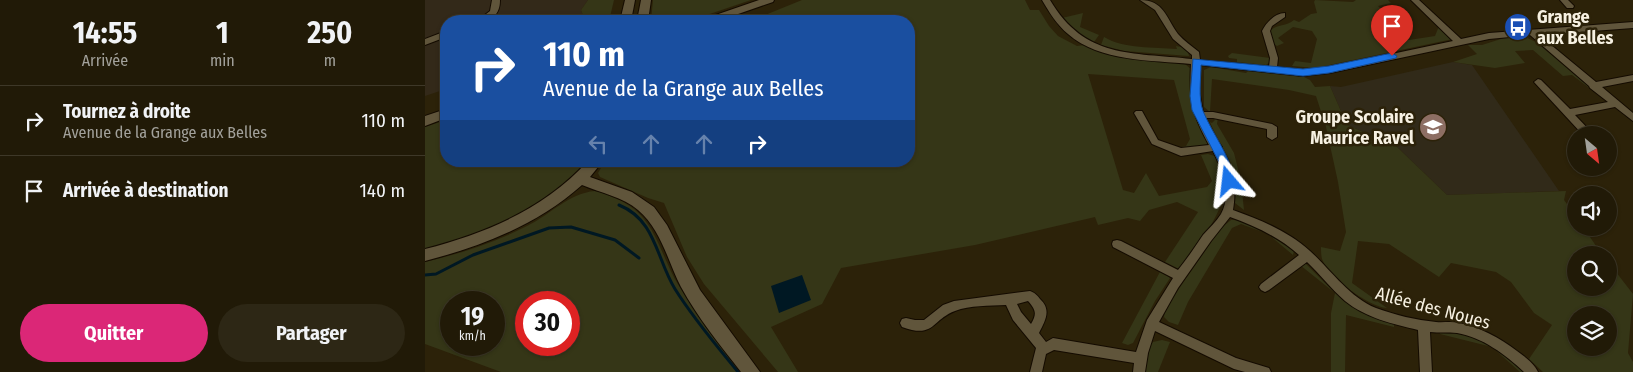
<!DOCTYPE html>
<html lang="fr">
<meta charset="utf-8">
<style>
body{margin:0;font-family:"Fira Sans Condensed",sans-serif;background:#2d2715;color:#f1f3f6;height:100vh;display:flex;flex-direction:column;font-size:19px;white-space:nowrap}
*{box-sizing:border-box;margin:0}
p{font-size:16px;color:#a2a19b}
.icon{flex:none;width:28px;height:28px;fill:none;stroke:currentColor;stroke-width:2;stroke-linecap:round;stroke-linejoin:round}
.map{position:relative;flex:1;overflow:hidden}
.details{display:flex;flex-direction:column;background:#211a07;width:425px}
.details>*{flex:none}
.hud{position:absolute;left:15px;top:15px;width:475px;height:152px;border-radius:20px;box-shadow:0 1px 4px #0004,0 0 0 1px #3e3828;background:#1a4fa0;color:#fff;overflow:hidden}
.needle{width:32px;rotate:151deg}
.buttons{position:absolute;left:1142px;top:126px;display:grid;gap:10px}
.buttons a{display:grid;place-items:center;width:50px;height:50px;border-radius:50%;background:#211a07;box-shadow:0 1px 4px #0004,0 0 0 1px #3e3828;font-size:25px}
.speed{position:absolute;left:15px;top:291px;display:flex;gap:10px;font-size:25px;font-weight:700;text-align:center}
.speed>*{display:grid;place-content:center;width:65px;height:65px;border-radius:50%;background:#211a07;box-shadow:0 1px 4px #0004,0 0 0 1px #3e3828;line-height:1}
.speed small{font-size:12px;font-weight:400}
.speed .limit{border:8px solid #d22;background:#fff;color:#111}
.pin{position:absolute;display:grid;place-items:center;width:42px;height:42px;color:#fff;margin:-51px -21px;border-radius:50% 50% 50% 0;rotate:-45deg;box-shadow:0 0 5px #0007}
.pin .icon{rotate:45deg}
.me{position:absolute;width:55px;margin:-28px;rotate:343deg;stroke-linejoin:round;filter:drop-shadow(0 0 4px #0008)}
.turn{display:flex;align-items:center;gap:18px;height:105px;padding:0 20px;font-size:22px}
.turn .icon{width:65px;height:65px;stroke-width:2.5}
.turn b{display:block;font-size:35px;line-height:42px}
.lanes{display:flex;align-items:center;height:48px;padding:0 20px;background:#0003;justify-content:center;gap:25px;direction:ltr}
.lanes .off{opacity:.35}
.eta{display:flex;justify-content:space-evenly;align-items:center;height:85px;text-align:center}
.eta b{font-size:30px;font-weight:700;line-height:35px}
.cta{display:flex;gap:10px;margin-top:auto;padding:10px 20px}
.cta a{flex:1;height:58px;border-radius:30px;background:#db2777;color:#fff;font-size:20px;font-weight:700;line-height:58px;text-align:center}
.cta a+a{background:#2d2715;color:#f1f3f6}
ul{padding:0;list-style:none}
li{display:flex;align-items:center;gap:15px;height:70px;padding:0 20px;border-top:1px solid #3e3828}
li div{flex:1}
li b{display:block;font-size:19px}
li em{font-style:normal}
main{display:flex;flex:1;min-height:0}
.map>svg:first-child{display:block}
.commercial{fill:#332919}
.education{fill:#312a19}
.green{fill:#353617;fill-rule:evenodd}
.water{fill:#001823}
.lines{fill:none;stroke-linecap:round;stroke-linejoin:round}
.stream{stroke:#001823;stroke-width:3}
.street-casing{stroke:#140b00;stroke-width:2}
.secondary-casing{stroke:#140b00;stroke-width:2}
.street{fill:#60553b;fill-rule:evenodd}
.secondary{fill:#60553b;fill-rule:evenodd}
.route{fill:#1a73e8;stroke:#114b97}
.labels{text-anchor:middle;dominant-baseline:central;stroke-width:5;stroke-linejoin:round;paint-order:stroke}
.poi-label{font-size:18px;font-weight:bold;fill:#f7f1e2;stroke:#2c2209;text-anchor:start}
.street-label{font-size:18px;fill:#f7f1e2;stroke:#2c2209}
</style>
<main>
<section class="details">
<div class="eta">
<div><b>14:55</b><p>Arrivée</p></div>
<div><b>1</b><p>min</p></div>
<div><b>250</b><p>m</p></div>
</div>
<ul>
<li><svg class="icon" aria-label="right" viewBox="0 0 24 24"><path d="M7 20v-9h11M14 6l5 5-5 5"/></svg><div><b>Tournez à droite</b><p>Avenue de la Grange aux Belles</p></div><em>110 m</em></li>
<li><svg class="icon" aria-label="arrive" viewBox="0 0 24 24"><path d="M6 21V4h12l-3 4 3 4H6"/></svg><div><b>Arrivée à destination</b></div><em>140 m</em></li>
</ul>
<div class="cta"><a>Quitter</a><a>Partager</a></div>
</section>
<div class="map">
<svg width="1208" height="372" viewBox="0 0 1208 372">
<rect width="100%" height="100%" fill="#2c2209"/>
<path class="commercial" d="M0,0H163L156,10L160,21H21V89L0,96Z"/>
<path class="education" d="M1028,62L1047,65L1134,191L1022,195L971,146L922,125L905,86L916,87Z"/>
<g class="green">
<path d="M163,0H189L184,21H160L156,10Z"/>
<path d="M228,0H326L264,21H226Z"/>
<path d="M377,0H600L605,10H614L624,26L633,36L652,46L660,45L687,55L760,64L766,69C765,102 769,114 784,143C776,149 762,148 752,148L761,146L765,139L749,80L663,74L698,190L709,193L721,173L734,196L782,187L787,181L776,155L783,154L793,157C797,167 802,180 800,192C797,211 769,257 754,269L740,262L773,212L752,202L724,210L715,221L703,218L673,225L670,217L550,245L416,268L397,304L346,327L373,372H353L279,284L262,257L239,203L223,198L175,177L173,173L180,161H484V21H325Z"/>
<path d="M890,0L928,2L931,0H963L966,3L953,6L960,13L965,23L961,28L976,33L984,40L1010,36L1014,26L1028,39L890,68L867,66L870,61L886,63L892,39L887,31L868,27L853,38L859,43L852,46L849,44L844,32C852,23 861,27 869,20L874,22L886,14L892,13L889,2Z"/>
<path d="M658,13L655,27L674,35L669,42L651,32L637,18Z"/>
<path d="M679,37C699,49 729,47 752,49L751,46C757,47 763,48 764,56L699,51L676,45Z"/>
<path d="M1100,37L1111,42L1179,99L1147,75L1138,76L1108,50L1090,51L1100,63L1070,68L1028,62L1052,54L1043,45H1057L1079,38Z"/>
<path d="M807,53L845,58V62L841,65L812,62V59L804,58L803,56Z"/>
<path d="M786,67L821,73L824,70L879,77L885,80L890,87L905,86L922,125L971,146L1022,195L1141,191L1139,200L1151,216V228H1159L1177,255H1151V288H1184V263L1208,294L1203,353L1208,362V372H1118L1104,359L1127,325L1109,313L1086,282L1071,272L1026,263L1014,277L964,244L933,241L927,283L962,308C943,307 903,276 897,259C896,255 896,250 896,247L915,251L921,232L913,182L901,127L891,96L864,90L787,79L785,112L779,107V70ZM1151,315H1184V348H1151Z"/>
<path d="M793,117L792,124L809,153L816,181L819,210L810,203C815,163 798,154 785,122L787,123L790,120L788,118Z"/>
<path d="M21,120V161H162C128,208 55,237 0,249V127Z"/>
<path d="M170,191C178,192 184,196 192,199C231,215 234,254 254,286C273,317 296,344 319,372H76L0,344V262C34,254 71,242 102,226C125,215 144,193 170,191ZM26,302H69V345H26ZM101,302H144V345H101Z"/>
<path d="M806,220C828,219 850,236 867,248L869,251L868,255L843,234L816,224L807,228L763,302L753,325L744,322L739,317L740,309L795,229Z"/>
<path d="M880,263L910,293L948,317L969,323V327L921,315L920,372H906V313L910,293L875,265Z"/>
<path d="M736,270L745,278L730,301L708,343L703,345L697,343Z"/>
<path d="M1028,331C1060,339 1077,351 1101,372H1095L1067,347L1015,334V332Z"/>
<path d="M737,340L745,342L733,372H718L725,346L728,342Z"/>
</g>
<path class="water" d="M377,275L386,300L354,313L346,286Z"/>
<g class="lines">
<g class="stream">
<path d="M194,205C231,220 231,258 250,289C268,318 291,345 313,372"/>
<path d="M0,275L11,274L48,255L124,228L146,227L190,240L214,258"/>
</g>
<g class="street-casing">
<g id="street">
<path d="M67,0H75C75,15 67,21 52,21L65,11Z"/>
<path d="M617,0H625C660,59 706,52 767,59V55L748,39L730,10L715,0C739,0 741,18 753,34C759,41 767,46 774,52L775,60L844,67L845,58L837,31C841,23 850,13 860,13V17L847,26L845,31L853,58L852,67L878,70L905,67L1028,41L986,0H994L1036,39L1064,33L1208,22V28L1114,35L1171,82L1208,75V81L1177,87L1208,113V121L1190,107L1150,115L1169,135H1158L1109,82L1113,79L1116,80L1145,109L1183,102L1165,88L1164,86L1105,35L1064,39L905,73L878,76L775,65L774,90L778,112H788L847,124L852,127V137L847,140L842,137V129L788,118H780L788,135L797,147L796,149C807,169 812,187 808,210C836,220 863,231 885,251C906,270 924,297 951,308C970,315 991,320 1011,322C1018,323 1026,321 1034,323C1055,327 1075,338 1092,351C1099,356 1109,363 1113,372H1099C1081,355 1057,337 1032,333C1023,332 1014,333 1005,332L1007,372H995L993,330C968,324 941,318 920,301C906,289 895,274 882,262L844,290L840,292L836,290L834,287L836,284L874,255C854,237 830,226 805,217L786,241L753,288L734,322L811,358L844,368L846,372H820L809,369L730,331L723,353L720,372H708L709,363L629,350L621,354L617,372H605L611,348L588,320L581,305C564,306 545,305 530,311C506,320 510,339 477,327L475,323L477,319L481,318L490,320H499L518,305L529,301L605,291C610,293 612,295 615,299C627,310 620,321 614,333L621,342L628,338L711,352L722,320L748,278L688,247L687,244L688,241L692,240L696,241L753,270C762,259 770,247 778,235C784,228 791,222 796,214C807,195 797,169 788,151L756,156L727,144L709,113L711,111H717L733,140L756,148L784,145C767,114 764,99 766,64C726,60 675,62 643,34C632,25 624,12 617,0ZM603,301C611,310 612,314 606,324L596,312L592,304Z"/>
<path d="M1135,0H1143L1149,6L1148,8H1142Z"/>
<path d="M21,31V37L0,45V39Z"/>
</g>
</g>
<g class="secondary-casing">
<g id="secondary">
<path d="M200,0H210L206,21H195Z"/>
<path d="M216,0H226L223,21H212Z"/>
<path d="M334,0H349L348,2L293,21H277L279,19Z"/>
<path d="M21,109V118L0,126V116Z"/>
<path d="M163,161H178L165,177L207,192L229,207L242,225L275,290L335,372H316C295,345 273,318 256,287C243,262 236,229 213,210C198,197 176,193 157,185C112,225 58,246 0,261V249C62,233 119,209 163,161Z"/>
</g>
</g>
<use href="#street" class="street"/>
<use href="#secondary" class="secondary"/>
</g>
<path class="route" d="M967,53L972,56L971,58L904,73L878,76L776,65C776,79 773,97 778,111C788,135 805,155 810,181L804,185L800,184L796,166L767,110L765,96L768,59L878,69L904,66Z"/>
<defs>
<g id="bus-disc" transform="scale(1.4375)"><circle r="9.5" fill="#1a4fb4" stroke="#2c2209"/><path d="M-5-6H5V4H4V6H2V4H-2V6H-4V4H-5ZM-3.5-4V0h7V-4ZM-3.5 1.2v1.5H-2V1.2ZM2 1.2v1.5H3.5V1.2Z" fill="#fff"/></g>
<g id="school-disc" transform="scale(1.4375)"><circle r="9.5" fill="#8d6e63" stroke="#2c2209"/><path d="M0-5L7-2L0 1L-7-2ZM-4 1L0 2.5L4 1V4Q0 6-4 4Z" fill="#fff"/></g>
</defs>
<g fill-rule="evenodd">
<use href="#bus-disc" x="1093" y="27"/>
<use href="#school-disc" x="1008" y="127"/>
</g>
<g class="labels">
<g class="poi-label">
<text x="1112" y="17">Grange<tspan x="1112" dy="21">aux Belles</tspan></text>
<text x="989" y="117" text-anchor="end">Groupe Scolaire<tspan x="989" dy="21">Maurice Ravel</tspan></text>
</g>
<g class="street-label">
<text transform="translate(1008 308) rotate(15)">Allée des Noues</text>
</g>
</g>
</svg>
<div class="buttons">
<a><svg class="needle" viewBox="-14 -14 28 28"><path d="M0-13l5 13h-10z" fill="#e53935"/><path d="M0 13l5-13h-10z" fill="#a2a19b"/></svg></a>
<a><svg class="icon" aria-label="sound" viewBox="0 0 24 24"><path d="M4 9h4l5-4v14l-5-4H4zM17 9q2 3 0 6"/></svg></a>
<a><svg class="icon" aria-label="search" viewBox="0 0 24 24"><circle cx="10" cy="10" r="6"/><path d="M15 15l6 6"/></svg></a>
<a><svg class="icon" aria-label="layers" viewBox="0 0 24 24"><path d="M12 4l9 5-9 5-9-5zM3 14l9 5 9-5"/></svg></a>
</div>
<div class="speed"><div>19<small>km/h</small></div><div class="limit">30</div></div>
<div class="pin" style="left:967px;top:56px;background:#d93025"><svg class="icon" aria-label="arrive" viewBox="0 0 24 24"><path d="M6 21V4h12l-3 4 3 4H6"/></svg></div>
<svg class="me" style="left:804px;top:181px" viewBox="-20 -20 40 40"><path d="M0-17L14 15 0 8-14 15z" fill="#1a73e8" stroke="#fff" stroke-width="4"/></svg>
<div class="hud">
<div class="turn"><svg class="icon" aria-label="right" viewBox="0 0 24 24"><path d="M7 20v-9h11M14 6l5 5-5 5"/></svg><div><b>110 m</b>Avenue de la Grange aux Belles</div></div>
<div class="lanes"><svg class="icon off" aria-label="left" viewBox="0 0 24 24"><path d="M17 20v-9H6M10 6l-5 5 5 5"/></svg><svg class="icon off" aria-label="ahead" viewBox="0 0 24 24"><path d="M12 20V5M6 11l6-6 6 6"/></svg><svg class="icon off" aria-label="ahead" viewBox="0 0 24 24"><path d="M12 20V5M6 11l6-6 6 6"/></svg><svg class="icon" aria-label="right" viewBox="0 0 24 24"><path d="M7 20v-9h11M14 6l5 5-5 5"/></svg></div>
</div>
</div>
</main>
